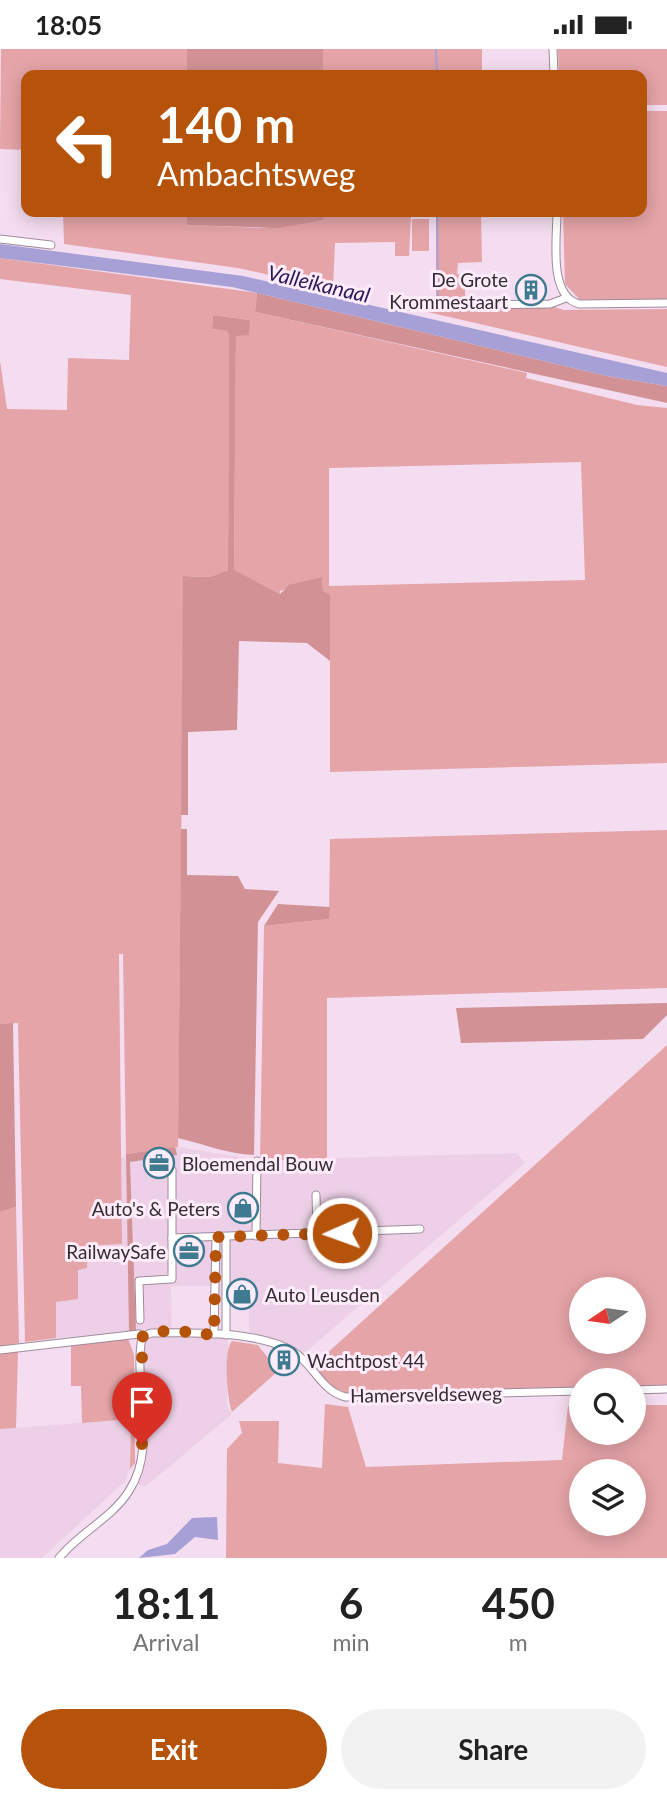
<!DOCTYPE html>
<style>
body{margin:0;font-family:Lato,sans-serif;background:#f2f2f2;color:#222;height:100vh;display:flex;flex-direction:column;font-size:26px;white-space:nowrap}
*{box-sizing:border-box;margin:0}
p{font-size:23px;color:#767676}
.icon{flex:none;width:38px;height:38px;fill:none;stroke:currentColor;stroke-width:2;stroke-linecap:round;stroke-linejoin:round}
.map{position:relative;height:1509px;overflow:hidden}
.sheet{display:flex;flex-direction:column;background:#fff;flex:1}
.sheet>*{flex:none}
.banner{position:absolute;left:21px;top:21px;width:626px;height:147px;border-radius:14px;box-shadow:0 4px 18px #0003;background:#b45309;color:#fff;overflow:hidden}
.needle{width:46px;rotate:257deg}
.tools{position:absolute;left:569px;top:1228px;display:grid;gap:14px}
.tools a{display:grid;place-items:center;width:77px;height:77px;border-radius:50%;background:#fff;box-shadow:0 4px 18px #0003;font-size:35px}
.pin{position:absolute;display:grid;place-items:center;width:60px;height:60px;color:#fff;margin:-72px -30px;border-radius:50% 50% 50% 0;rotate:-45deg;box-shadow:0 0 7px #0007}
.pin .icon{rotate:45deg}
.me{position:absolute;width:77px;margin:-38px;rotate:268deg;stroke-linejoin:round;filter:drop-shadow(0 0 5px #0008)}
.turn{display:flex;align-items:center;gap:24px;height:147px;padding:0 21px;font-size:32px}
.turn .icon{width:91px;height:91px;stroke-width:2.5}
.turn b{display:block;font-size:49px;line-height:60px}
.eta{display:flex;justify-content:space-evenly;align-items:center;height:119px;text-align:center}
.eta b{font-size:42px;font-weight:700;line-height:49px}
.button{display:flex;gap:14px;margin-top:auto;padding:14px 21px}
.button a{flex:1;height:80px;border-radius:42px;background:#b45309;color:#fff;font-size:28px;font-weight:700;line-height:80px;text-align:center}
.button a+a{background:#f2f2f2;color:#222}
.status{display:flex;justify-content:space-between;align-items:center;height:49px;padding:0 35px;background:#fff;direction:ltr}
.status svg{height:19px;fill:currentColor}
.map>svg:first-child{display:block}
.built{fill:#edd0e7}
.green{fill:#e5a4a8;fill-rule:evenodd}
.forest{fill:#d29295}
.water{fill:#a6a0d6}
.lines{fill:none;stroke-linecap:round;stroke-linejoin:round}
.stream{stroke:#a6a0d6;stroke-width:2}
.minor-casing{stroke:#9f8a9b;stroke-width:9}
.minor{stroke:#fff;stroke-width:7}
.route{stroke:#b45309;stroke-width:12;stroke-dasharray:0 21.6}
.labels{text-anchor:middle;dominant-baseline:central;stroke-width:6;stroke-linejoin:round;paint-order:stroke}
.poi-label{font-size:19px;fill:#342c33;stroke:#ffecfb;text-anchor:end}
.street-label{font-size:19px;fill:#342c33;stroke:#ffecfb}
.water-label{font-size:21px;font-style:italic;fill:#2b1a5a;stroke:#ffecfb}
</style>
<div class="status"><b>18:05</b><svg viewBox="0 0 49 12"><path d="M0 12V9h3v3zM5 12V6h3v6zM10 12V3h3v9zM15 12V0h3v12zM26 1h20v11H26zM47 4h2v5h-2z"/></svg></div>
<div class="map">
<svg width="667" height="1509" viewBox="0 0 667 1509">
<rect width="100%" height="100%" fill="#f4ddf0"/>
<g class="built">
<path d="M178,1098L259,1111L517,1104L525,1114L301,1307L249,1288V1254H212V1237H171L172,1281L228,1289L227,1356L232,1365L145,1438L138,1435L143,1417L145,1282L56,1289V1253L78,1220L87,1219V1199L120,1195L121,1109Z"/>
<path d="M131,1370L130,1420L125,1432L42,1509H0V1380Z"/>
</g>
<g class="green">
<path d="M1,0H187V26H26V101L0,100Z"/>
<rect x="323" y="0" width="159" height="26"/>
<path d="M558,0H667V56H642V26H559Z"/>
<path d="M642,62H667V250L580,251L565,235L563,163H642Z"/>
<path d="M63,163H187V176L261,179L323,170V163H481L482,213L458,214L457,225L465,226V251H436V167H411L409,207H395V193L335,194L333,239L323,238L238,219L64,195Z"/>
<rect x="412" y="170" width="17" height="32"/>
<path d="M0,209L257,244L255,263L527,324L526,329L637,356L667,359V714L330,723V547L323,542L322,528L280,542V545L234,522L236,286L250,271L213,266L212,280L227,282L229,286L228,521L210,528L184,527L178,1098L126,1105L123,905H119L122,1195L88,1197L87,1219L78,1221V1250L56,1253V1289L25,1293L18,974L0,975V312L7,360L67,361L68,309L129,311L131,246L0,230ZM581,413L585,531L329,537V419Z"/>
<path d="M551,257L564,261L667,260V318L406,258Z"/>
<path d="M667,781V939L327,949V1110L260,1112L264,877L329,870L330,790Z"/>
<path d="M667,996V1336L634,1337V1332H581V1339L347,1345L328,1335L310,1316H314ZM581,1241H634V1293H581Z"/>
<path d="M16,1158L19,1294L0,1297V1163Z"/>
<path d="M128,1289L134,1306L135,1414L130,1420L131,1370L82,1374L81,1337H71V1295Z"/>
<path d="M232,1292L258,1296L278,1322L232,1363C227,1350 223,1301 232,1292Z"/>
<path d="M18,1302L16,1379L0,1380V1305Z"/>
<path d="M325,1355L348,1358L366,1418L562,1411L568,1357H581V1384H634V1356H667V1509H226L227,1400L242,1384L239,1372H279L278,1414L322,1419ZM581,1423H634V1475H581Z"/>
</g>
<g class="forest">
<rect x="187" y="0" width="136" height="26"/>
<path d="M187,163H323V171L279,179L187,176Z"/>
<path d="M257,244L607,327L667,337V354L255,263Z"/>
<path d="M213,266L250,271L249,286L236,287L234,521L280,545L289,536L322,528L323,542L330,546V612L307,594L239,592L237,681L188,683V766H181L183,527L210,528L228,521L229,286L227,282L212,280Z"/>
<path d="M181,780H187V826L238,827L245,840L279,842L258,873L254,1106C227,1105 204,1095 178,1089Z"/>
<path d="M278,855L330,858L329,870L264,877Z"/>
<path d="M667,954V966L643,990L461,994L456,959Z"/>
<path d="M13,974L16,1158L0,1163V975Z"/>
<path d="M175,1098L177,1106L130,1113L136,1282H129L126,1105Z"/>
</g>
<g class="water">
<path d="M0,195L243,227L667,324V337L607,327L232,238L0,209Z"/>
<path d="M217,1468L218,1491L195,1488L175,1505L139,1509L148,1501L167,1495L192,1469Z"/>
</g>
<g class="lines">
<g class="stream">
<path d="M436,0L437,26"/>
<path d="M437,163L438,252"/>
<path d="M435,252H505"/>
</g>
<g class="minor-casing">
<g id="minor">
<path d="M553,0L554,26"/>
<path d="M557,163C557,189 548,247 579,255L667,254"/>
<path d="M0,190L51,196"/>
<path d="M396,257L550,255L566,249"/>
<path d="M172,1121V1189"/>
<path d="M316,1146L317,1185"/>
<path d="M256,1187L257,1112"/>
<path d="M226,1188V1286"/>
<path d="M140,1271L139,1232L172,1230V1189L420,1180"/>
<path d="M214,1285L216,1188"/>
<path d="M0,1301L139,1285L142,1288L151,1284C190,1283 260,1282 294,1303C314,1316 321,1342 346,1348L581,1342"/>
<path d="M634,1341L667,1340"/>
<path d="M59,1509C79,1484 112,1469 129,1442C158,1398 133,1337 142,1288"/>
</g>
</g>
<use href="#minor" class="minor"/>
</g>
<g class="lines">
<path class="route" d="M142,1395V1288C158,1277 195,1284 214,1286L216,1188L342,1184"/>
</g>
<defs>
<g id="building-ring" transform="scale(1.575)"><circle r="9.5" fill="#ffecfb" stroke="#3e7b91" stroke-width="1.5"/><path d="M-4-6H4V6H1V3H-1V6H-4ZM-2.5-4.3h1.7v1.8h-1.7ZM.8-4.3h1.7v1.8H.8ZM-2.5-1h1.7V.8h-1.7ZM.8-1h1.7V.8H.8Z" fill="#3e7b91"/></g>
<g id="office-ring" transform="scale(1.575)"><circle r="9.5" fill="#ffecfb" stroke="#3e7b91" stroke-width="1.5"/><path d="M-6-3h4V-5.5h4V-3h4V5H-6ZM-1-4.5V-3h2v-1.5ZM-6 0V1H6V0Z" fill="#3e7b91"/></g>
<g id="shop-ring" transform="scale(1.575)"><circle r="9.5" fill="#ffecfb" stroke="#3e7b91" stroke-width="1.5"/><path d="M-5-2.5h2.3a2.7 3.5 0 0 1 5.4 0H5L5.5 6h-11ZM-1.5-2.5h3a1.5 2.3 0 0 0-3 0Z" fill="#3e7b91"/></g>
</defs>
<g fill-rule="evenodd">
<use href="#building-ring" x="531" y="241"/>
<use href="#office-ring" x="159" y="1114"/>
<use href="#shop-ring" x="243" y="1159"/>
<use href="#office-ring" x="189" y="1202"/>
<use href="#shop-ring" x="242" y="1245"/>
<use href="#building-ring" x="284" y="1311"/>
</g>
<g class="labels">
<g class="poi-label">
<text x="508" y="230">De Grote<tspan x="508" dy="22">Krommestaart</tspan></text>
<text x="182" y="1114" text-anchor="start">Bloemendal Bouw</text>
<text x="220" y="1159">Auto's &amp; Peters</text>
<text x="166" y="1202">RailwaySafe</text>
<text x="265" y="1245" text-anchor="start">Auto Leusden</text>
<text x="307" y="1311" text-anchor="start">Wachtpost 44</text>
</g>
<g class="street-label">
<text transform="translate(426 1345) rotate(-1)">Hamersveldseweg</text>
</g>
<g class="water-label">
<text transform="translate(319 234) rotate(13)">Valleikanaal</text>
</g>
</g>
</svg>
<div class="tools">
<a><svg class="needle" viewBox="-14 -14 28 28"><path d="M0-13l5 13h-10z" fill="#e53935"/><path d="M0 13l5-13h-10z" fill="#767676"/></svg></a>
<a><svg class="icon" aria-label="search" viewBox="0 0 24 24"><circle cx="10" cy="10" r="6"/><path d="M15 15l6 6"/></svg></a>
<a><svg class="icon" aria-label="layers" viewBox="0 0 24 24"><path d="M12 4l9 5-9 5-9-5zM3 14l9 5 9-5"/></svg></a>
</div>
<div class="pin" style="left:142px;top:1395px;background:#d93025"><svg class="icon" aria-label="arrive" viewBox="0 0 24 24"><path d="M6 21V4h12l-3 4 3 4H6"/></svg></div>
<svg class="me" style="left:342px;top:1184px" viewBox="-20 -20 40 40"><circle r="17" fill="#b45309" stroke="#fff" stroke-width="3"/><path d="M0-11L8 9 0 5-8 9z" fill="#fff"/></svg>
<div class="banner">
<div class="turn"><svg class="icon" aria-label="left" viewBox="0 0 24 24"><path d="M17 20v-9H6M10 6l-5 5 5 5"/></svg><div><b>140 m</b>Ambachtsweg</div></div>
</div>
</div>
<section class="sheet">
<div class="eta">
<div><b>18:11</b><p>Arrival</p></div>
<div><b>6</b><p>min</p></div>
<div><b>450</b><p>m</p></div>
</div>
<div class="button"><a>Exit</a><a>Share</a></div>
</section>
